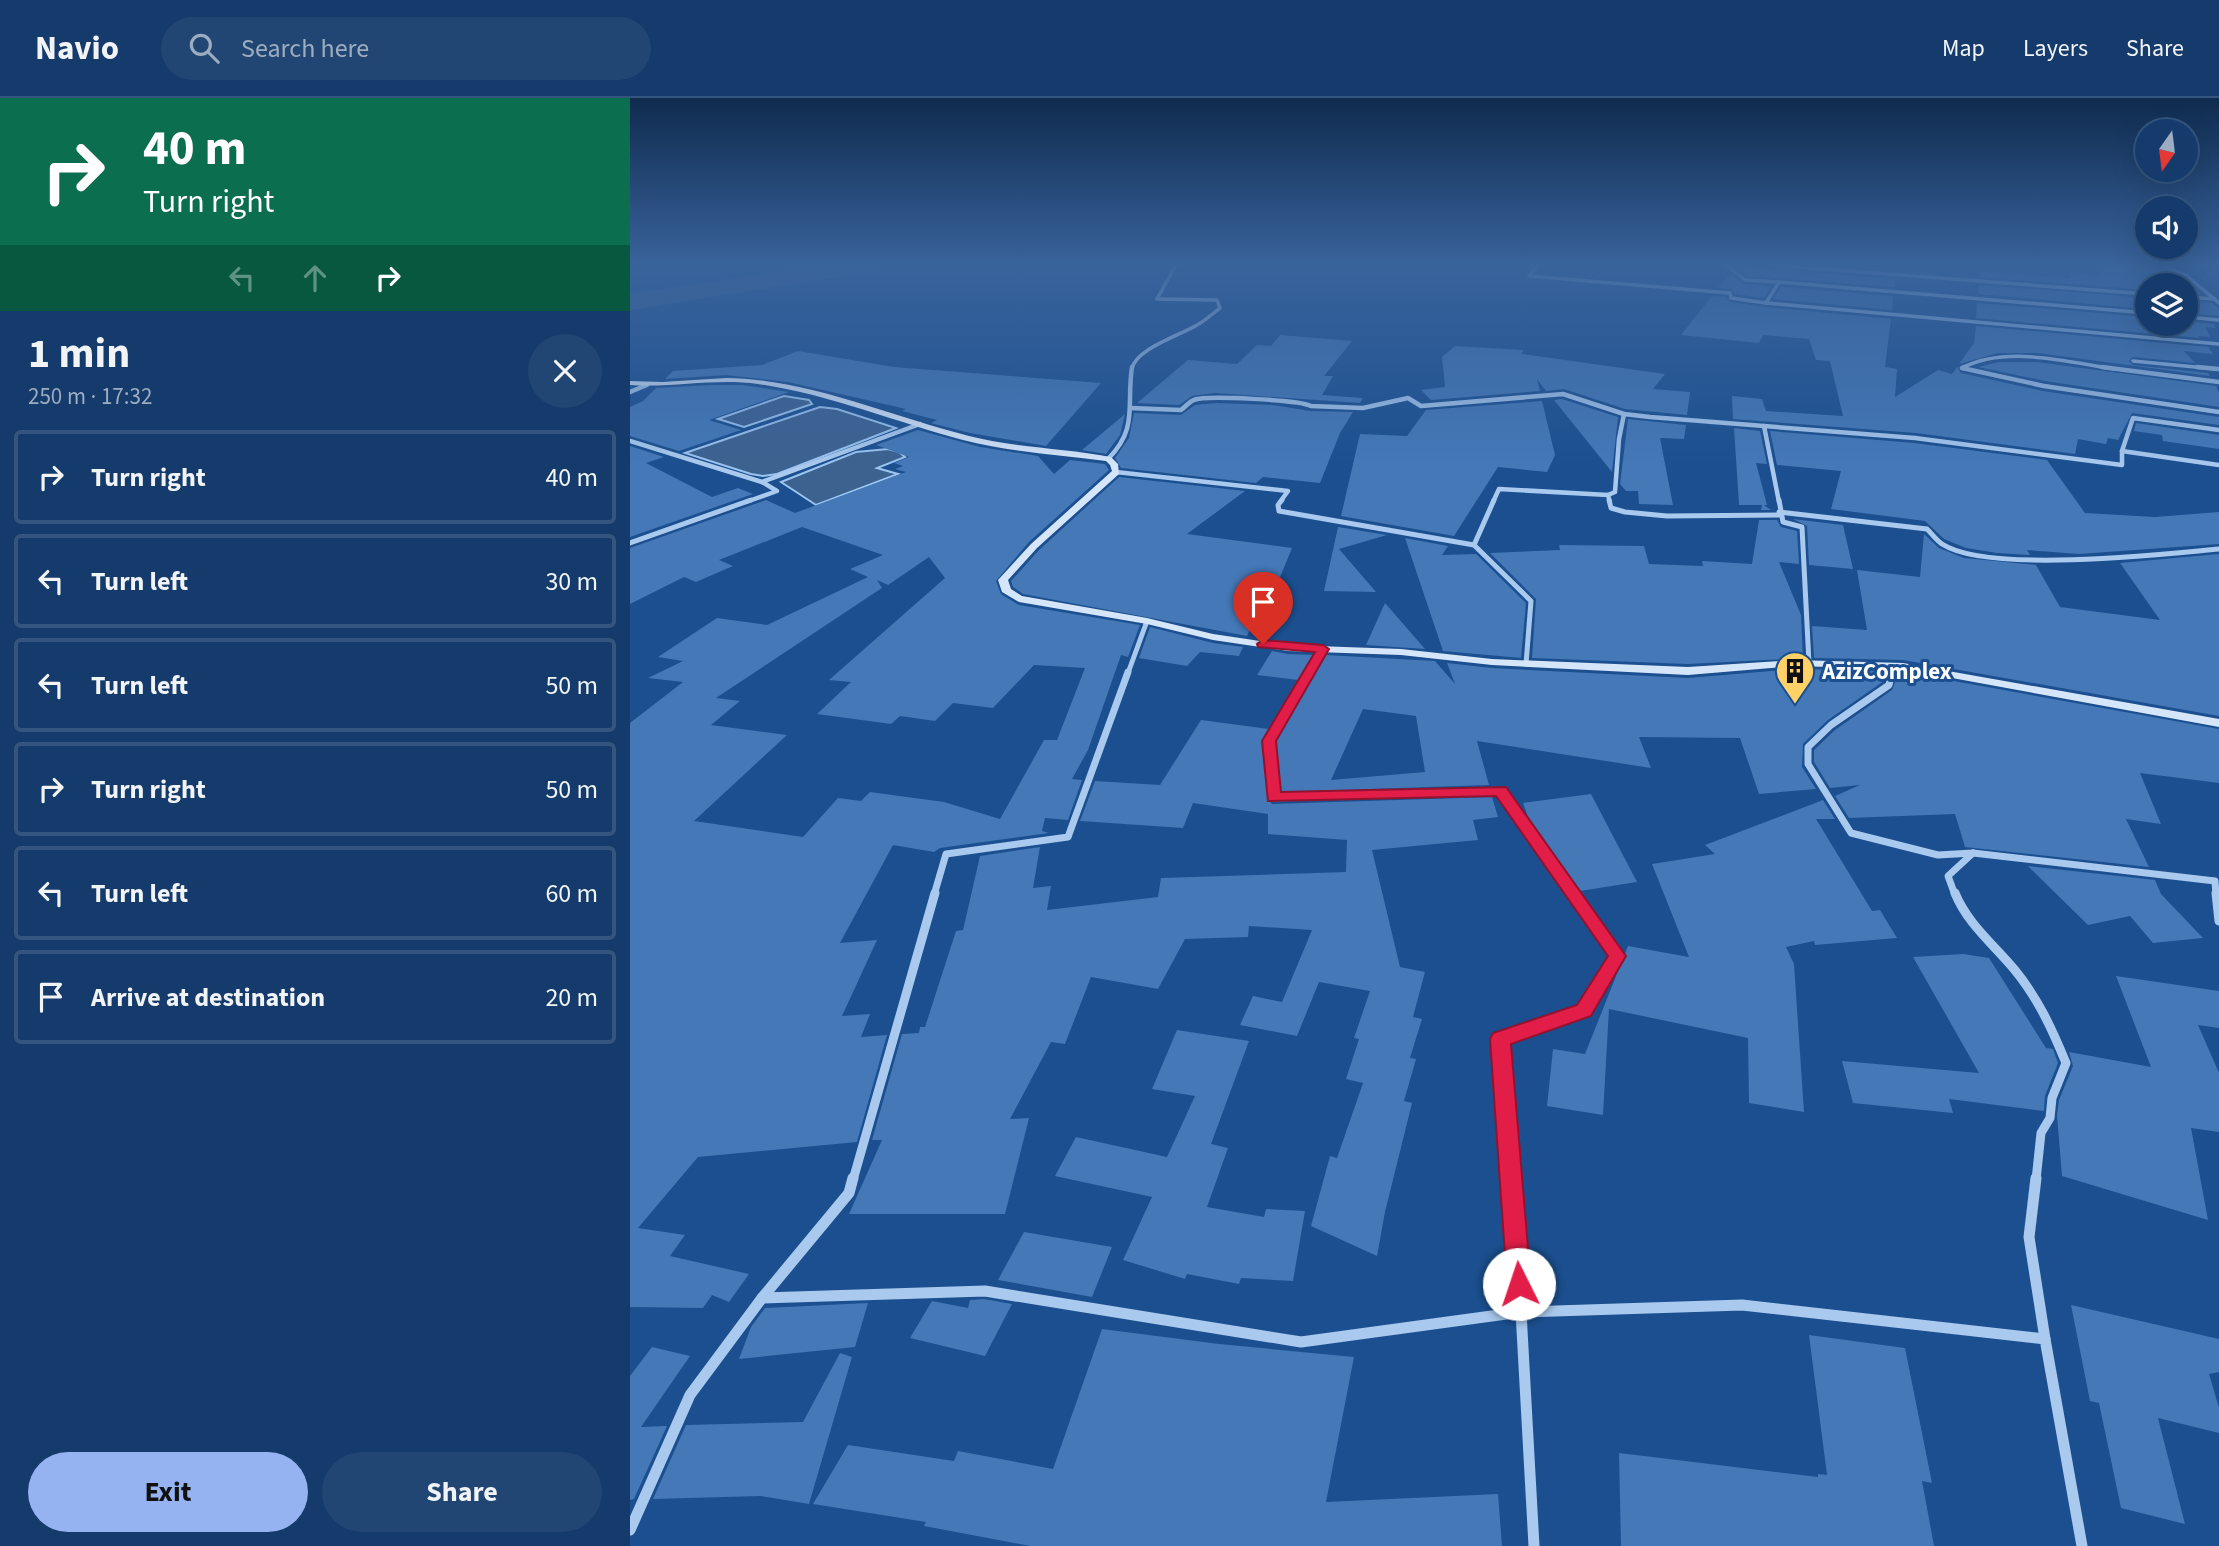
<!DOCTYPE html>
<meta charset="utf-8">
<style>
body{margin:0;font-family:"Source Sans 3",sans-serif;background:#214673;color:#f1f3f6;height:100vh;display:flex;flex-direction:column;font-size:26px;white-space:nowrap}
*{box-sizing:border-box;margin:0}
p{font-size:23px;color:#9dadc1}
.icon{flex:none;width:38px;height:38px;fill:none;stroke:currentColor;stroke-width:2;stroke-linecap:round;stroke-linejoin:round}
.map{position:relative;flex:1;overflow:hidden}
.details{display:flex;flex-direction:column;background:#143b6b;width:630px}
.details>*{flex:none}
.banner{background:#0b6e4f;color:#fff;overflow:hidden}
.needle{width:46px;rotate:194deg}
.controls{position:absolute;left:1505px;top:21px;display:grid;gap:14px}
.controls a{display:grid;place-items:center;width:63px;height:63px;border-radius:50%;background:#143b6b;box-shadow:0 7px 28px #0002,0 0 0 2px #33557e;font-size:35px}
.pin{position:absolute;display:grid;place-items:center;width:60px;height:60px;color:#fff;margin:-72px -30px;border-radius:50% 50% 50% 0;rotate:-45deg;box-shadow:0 0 7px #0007}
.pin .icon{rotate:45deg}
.me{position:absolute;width:77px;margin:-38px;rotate:356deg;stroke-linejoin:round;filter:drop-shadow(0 0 5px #0008)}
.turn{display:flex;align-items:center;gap:24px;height:147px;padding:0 28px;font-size:32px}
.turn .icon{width:91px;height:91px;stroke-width:2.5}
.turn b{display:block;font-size:49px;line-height:60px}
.lanes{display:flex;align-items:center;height:66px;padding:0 28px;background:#0003;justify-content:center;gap:35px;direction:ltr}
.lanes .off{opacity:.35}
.round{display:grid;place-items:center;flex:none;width:74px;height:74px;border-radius:37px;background:#214673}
.head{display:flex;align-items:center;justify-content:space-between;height:119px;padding:0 28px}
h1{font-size:42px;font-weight:700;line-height:52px}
.button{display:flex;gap:14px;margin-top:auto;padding:14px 28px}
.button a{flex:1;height:80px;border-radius:42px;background:#95b2f1;color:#111;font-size:28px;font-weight:700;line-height:80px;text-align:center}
.button a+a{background:#214673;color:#f1f3f6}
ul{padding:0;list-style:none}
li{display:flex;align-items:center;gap:21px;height:94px;margin:0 14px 10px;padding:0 14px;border:4px solid #33557e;border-radius:7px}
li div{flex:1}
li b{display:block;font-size:26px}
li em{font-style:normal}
header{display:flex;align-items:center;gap:42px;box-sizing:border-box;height:98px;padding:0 35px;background:#143b6b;border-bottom:2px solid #33557e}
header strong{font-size:33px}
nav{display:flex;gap:38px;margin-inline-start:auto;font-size:24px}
.search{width:490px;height:63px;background:#214673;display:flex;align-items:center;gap:18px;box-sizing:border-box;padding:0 24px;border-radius:38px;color:#9dadc1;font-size:26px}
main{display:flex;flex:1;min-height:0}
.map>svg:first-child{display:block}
.water{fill:#3c6290;stroke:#9cc4f0;stroke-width:2}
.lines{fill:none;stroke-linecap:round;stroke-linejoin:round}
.river{fill:#3c6290;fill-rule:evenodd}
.building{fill:#4478b7;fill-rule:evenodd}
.street-far5{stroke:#a9c9ee;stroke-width:3.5}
.street-far4{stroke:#a9c9ee;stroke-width:4.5}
.street-far3{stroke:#a9c9ee;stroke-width:5}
.street-far2{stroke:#a9c9ee;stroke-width:7}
.street-far1{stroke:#a9c9ee;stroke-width:9}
.street{stroke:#a9c9ee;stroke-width:11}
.secondary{fill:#d6e6fa;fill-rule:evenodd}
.route{fill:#e11d48;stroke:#92132f;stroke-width:2}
.labels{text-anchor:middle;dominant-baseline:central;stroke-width:6;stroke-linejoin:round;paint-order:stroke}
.poi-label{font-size:23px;font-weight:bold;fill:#fff;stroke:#1b4f8f;text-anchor:start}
</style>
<header>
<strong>Navio</strong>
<div class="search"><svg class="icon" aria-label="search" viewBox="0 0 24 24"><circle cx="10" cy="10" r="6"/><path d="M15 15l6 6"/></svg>Search here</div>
<nav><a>Map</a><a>Layers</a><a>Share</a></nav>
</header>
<main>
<section class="details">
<div class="banner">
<div class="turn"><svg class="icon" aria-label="right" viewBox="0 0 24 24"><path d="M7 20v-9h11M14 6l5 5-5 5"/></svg><div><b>40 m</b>Turn right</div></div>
<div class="lanes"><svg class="icon off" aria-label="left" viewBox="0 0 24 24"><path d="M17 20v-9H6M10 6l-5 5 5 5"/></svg><svg class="icon off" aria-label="ahead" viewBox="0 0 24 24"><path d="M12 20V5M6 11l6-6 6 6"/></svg><svg class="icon" aria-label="right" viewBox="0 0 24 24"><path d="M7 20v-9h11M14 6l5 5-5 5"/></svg></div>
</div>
<div class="head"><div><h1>1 min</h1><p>250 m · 17:32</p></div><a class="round"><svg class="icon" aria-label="close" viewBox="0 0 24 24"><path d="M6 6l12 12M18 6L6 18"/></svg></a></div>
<ul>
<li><svg class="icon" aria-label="right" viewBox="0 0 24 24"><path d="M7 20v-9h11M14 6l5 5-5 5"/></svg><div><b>Turn right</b></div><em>40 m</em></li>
<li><svg class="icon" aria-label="left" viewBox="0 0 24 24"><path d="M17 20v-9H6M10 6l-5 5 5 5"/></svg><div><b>Turn left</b></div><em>30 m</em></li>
<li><svg class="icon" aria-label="left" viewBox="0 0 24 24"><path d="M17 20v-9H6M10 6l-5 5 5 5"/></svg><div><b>Turn left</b></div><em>50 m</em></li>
<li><svg class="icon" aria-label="right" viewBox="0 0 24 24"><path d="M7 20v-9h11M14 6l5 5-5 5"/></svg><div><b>Turn right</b></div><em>50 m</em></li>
<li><svg class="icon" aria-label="left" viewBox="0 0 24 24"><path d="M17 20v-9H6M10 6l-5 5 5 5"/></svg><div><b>Turn left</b></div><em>60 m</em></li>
<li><svg class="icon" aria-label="arrive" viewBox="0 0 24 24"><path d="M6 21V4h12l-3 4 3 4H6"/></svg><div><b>Arrive at destination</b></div><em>20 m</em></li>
</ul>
<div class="button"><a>Exit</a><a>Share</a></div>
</section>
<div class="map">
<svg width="1589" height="1448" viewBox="0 0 1589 1448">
<rect width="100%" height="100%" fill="#1b4f8f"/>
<g class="water">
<path d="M154,298L179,302L182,306L114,329L88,321Z"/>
<path d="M190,309L207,311L266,330L147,376L133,378L121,376L55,355Z"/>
<path d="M258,351L269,354L275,359L247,370L268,376L186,407L151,384L226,354Z"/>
</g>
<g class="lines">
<path class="river" d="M194,167H250L246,172L238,174L0,212V196Z"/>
</g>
<g class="building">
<path d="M1107,167L1141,171L1266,181L1265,189L1117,178L1105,169Z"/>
<path d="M1465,167H1528L1530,171L1554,181L1571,196L1556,195V187H1517V192L1349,179L1350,174L1441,180L1439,175L1472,178Z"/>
<path d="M1100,175L1114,186L1141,188L1134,200L1105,196L1101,191L1088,190Z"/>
<path d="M1349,187L1517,200V211L1348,196Z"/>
<path d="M1151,189L1263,198L1262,212L1143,201Z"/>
<path d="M1082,198L1096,199L1100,204L1135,209L1261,221L1255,269L1267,271L1265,299L1308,272L1322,276L1327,269L1331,275L1413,293L1589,319V327L1502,315L1488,342L1478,340L1476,346L1448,341L1445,356L1286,335L1103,321L1102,298L1132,301L1136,313L1213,318L1200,263L1186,262L1179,241L1133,237L1129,245L1051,237Z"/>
<path d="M1556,203L1582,205L1589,211V218L1556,215Z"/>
<path d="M1347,205L1517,219V226H1556V223L1583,226L1586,230L1575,229L1580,239L1568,238L1570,240L1346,220Z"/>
<path d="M1346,228L1578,249L1583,256L1554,253L1565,265L1503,259L1499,263L1503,267L1578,275L1580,278L1408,255H1368L1329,266L1344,245Z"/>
<path d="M650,237L722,243L694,278H703L692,297L733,300L730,305L585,295L562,298L549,307L507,305L558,262L607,266L627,247L641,248Z"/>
<path d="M825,248L893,252L892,256L1035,276L1023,291L1060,294L1057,317L995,311L934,291L916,293L907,281L910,293L801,302L791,292L815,289L812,259Z"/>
<path d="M168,253L264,269L471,285L416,348L340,335L301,325L307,322L272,313L276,311L158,284L96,277L35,281L43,273L132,267Z"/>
<path d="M1369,264H1407L1586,288L1589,295V309L1415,283L1348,269Z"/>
<path d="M80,287H112L159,294L79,322L111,332L49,353L0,338V309L13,303L26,290Z"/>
<path d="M932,301L988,319L982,374L924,302Z"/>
<path d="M912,303L925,357L917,374L868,369L824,438L711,418L730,336L777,338L796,312Z"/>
<path d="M586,305L642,307L681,313L723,314L710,335L690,385L633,379L626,385L491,370L485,360L499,340L504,315L551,317L565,307Z"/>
<path d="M495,316L490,337L476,356L452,352Z"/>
<path d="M998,321L1056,327L1054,341L1030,340L1043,407L1009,406L1008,393H996L990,386Z"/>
<path d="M1506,325L1589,337V351L1533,343L1532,337L1504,333Z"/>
<path d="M1104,330L1130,333L1137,366L1126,365L1137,407H1134L1141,412H1131L1132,407H1109Z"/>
<path d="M288,332L350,349L408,358L424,376L440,362L475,366L479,372L399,444L366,483L371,496L389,507L510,527L498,559L491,557L458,652L442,681L452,682L438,722L415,720L412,733L419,735L310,750L304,754L263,747L210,845L247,842L212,918L240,916L231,939L257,937L227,1044L68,1059L8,1130L55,1137L40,1158L119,1176L99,1204L82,1197L73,1210L0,1209V625L53,584L18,580L53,563L28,559L87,520L137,527L238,479L220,471L253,457L172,429L89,462L103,468L66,484L54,479L0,506V450L136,402L165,415L276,374L265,371L273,368L264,365L279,359L246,347ZM299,459L315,480L199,582L221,584L187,616L261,626L270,618L305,623L323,605L363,610L404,567L455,570L427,642H414L370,721L314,704L240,694L231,703L208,700L173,739L64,723L157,637L81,627L110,603L86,600L252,490L247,482L258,487Z"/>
<path d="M1140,333L1284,345L1417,362L1455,415L1525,419L1589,414V446L1449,456L1397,452L1400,457L1367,455L1336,450L1314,441L1295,423L1201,411L1211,373L1147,367Z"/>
<path d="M0,348L34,359L16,365L82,399L108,390L123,396L0,439Z"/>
<path d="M489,379L615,393L557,436L662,450L646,489L640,488L617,538L393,496L383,489L381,483L409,452Z"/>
<path d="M1163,421L1213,427L1223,471L1179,467L1177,428Z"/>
<path d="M1129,422H1147L1151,429L1167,433L1169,466L1149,464L1171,517L1173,560L1058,566L902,560L906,501L860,455L930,452L929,447L1014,448L1019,466L1073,468L1072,463L1122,466Z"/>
<path d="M708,429L757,437L709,451L746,494L694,493Z"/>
<path d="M1294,436L1309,450L1334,460L1406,467L1430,509L1530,522L1490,465L1589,456V618L1273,562L1184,560L1182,528L1237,532L1227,472L1290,479Z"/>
<path d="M775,440L818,448L812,457L846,456L896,505L891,560L813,553Z"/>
<path d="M755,505L795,551L736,547Z"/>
<path d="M520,529L583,545L613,549L609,558L570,554L557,568L509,560Z"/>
<path d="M642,553L658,556L684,557L668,582L627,577Z"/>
<path d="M696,557L805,563L825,586L817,565L862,570L1058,580L1164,571L1256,573L1254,583L1198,622L1173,646L1172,669L1186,691L1129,696L1110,640L1009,639L1021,670L847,643L859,687L650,694L645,644ZM733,611L786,618L795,674L701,682Z"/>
<path d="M1274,574L1589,631V685L1510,675L1531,726L1496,721L1519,769L1335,749L1325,716L1219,720L1205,698L1230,687L1200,690L1184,664V652L1205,632L1262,592L1268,577Z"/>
<path d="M571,622L639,631L633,644L638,701L642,706L862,699L868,719L843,722L848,742L742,752L770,869L795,874L783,919L792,921L780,960L786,961L774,1003L782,1005L755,1114L747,1158L681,1128L700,1058L707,1060L733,985L716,981L729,941L724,940L740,893L689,884L667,938L610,927L623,898L652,904L682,832L619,828L618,839L555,841L528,891L461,879L435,946L421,944L380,1021L399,1020L375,1116H219L252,1042H242L272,936L289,935L290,929H295L326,833L333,832L350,758L410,749L403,790L421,788L417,812L528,799L531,780L716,774L717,742L638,736V716L563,705L553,730L450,723L465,683L530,687Z"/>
<path d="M961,696L1007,784L950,793L900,725L893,705Z"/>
<path d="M1193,702L1205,721H1186L1242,813L1250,812L1267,840L1185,847L1184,843L1156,849L1164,866L1174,1014L1119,1005L1118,940L979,911L973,1017L917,1008L923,951L955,956L998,848L1059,859L1022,766L1085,756L1075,747Z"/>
<path d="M1398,768L1525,782L1531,796L1573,840L1523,845L1500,818L1458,827Z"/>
<path d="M1333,856L1359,860L1416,950L1423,951L1428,965L1415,998L1414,1013L1319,1001L1323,1015L1223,1005L1212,963L1349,975L1283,859Z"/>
<path d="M1486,878L1589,893V930L1568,927L1589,975V1034L1561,1030L1578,1122L1432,1078L1427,1017L1429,1002L1443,968L1439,954L1521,969Z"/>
<path d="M547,932L619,943L581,1046L598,1050L577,1109L634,1119L636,1111L675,1113L663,1183L611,1180L609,1186L557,1176L555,1181L493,1162L522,1099L425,1078L446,1039L537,1059L565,998L522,991Z"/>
<path d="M394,1134L482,1149L462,1199L368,1182Z"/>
<path d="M354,1201L382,1206L355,1258L280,1240L302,1203L338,1210L340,1202Z"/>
<path d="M238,1205L225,1249L109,1261L121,1229L135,1210Z"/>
<path d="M1441,1207L1589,1241V1274L1579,1276L1589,1310V1335L1528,1320L1555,1426L1491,1410L1469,1305L1460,1303Z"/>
<path d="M472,1231L589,1246L724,1259L696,1404L868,1396L872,1448H400L294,1428L296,1424L183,1406L218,1347L324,1363L328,1353L423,1371Z"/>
<path d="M1179,1237L1275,1250L1302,1385L1292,1383L1304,1448H991L989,1355L1188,1379V1376L1197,1377Z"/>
<path d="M22,1249L60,1258L11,1329L37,1328L4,1401L0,1402V1278Z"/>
<path d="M210,1255L222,1259L179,1406L131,1398L23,1401L56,1327L173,1324Z"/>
</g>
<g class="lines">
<g class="street-far5">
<path d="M901,167H908L899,178L1100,195L1101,200L1136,205L1589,246"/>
<path d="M1096,167L1115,182L1149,184L1136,205"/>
<path d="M1141,167L1517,196"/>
<path d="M1532,167L1556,177L1589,205"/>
<path d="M1149,184L1517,215"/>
<path d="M1556,199L1585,201"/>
<path d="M527,201L546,167"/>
<path d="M1556,219L1589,222"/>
<path d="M1503,263L1586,271"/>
<path d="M502,271C505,251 551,237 567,227C575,223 582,216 590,210L587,202L527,201"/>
<path d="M1335,271L1332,270C1377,247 1437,264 1485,271"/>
</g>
<g class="street-far4">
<path d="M1334,269L1332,270L1414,288L1589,314"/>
<path d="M1472,269L1589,284"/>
<path d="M1567,269L1589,271"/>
<path d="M0,294L17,287"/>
<path d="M500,310L551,312C555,309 560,303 564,302C575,297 671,302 681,308L733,310L778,300L791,308L933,296L994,316L1020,319L1285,340L1492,367V353L1589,367"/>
<path d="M1134,328L1149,404"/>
<path d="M0,343L132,384"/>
<path d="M1492,353L1503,320L1589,332"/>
<path d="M478,361C509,330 496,307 502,269"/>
<path d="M486,374L658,393L650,404"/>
<path d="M978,397L980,404"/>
<path d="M116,404L147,393L132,384L290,326"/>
<path d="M863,404L869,391L978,397L985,394L989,341L994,316"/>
</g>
<g class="street-far3">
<path d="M652,402L648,407L649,413L844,447L901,503L896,566"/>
<path d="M979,402L981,410L995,414L1037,418L1151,417"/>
<path d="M1149,402L1153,424L1172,429L1179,565"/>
<path d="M1149,414L1297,431C1302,436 1307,443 1312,446C1358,476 1531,456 1589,451"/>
<path d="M0,445L121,402"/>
<path d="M844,447L864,402"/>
<path d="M498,575L517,523"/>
<path d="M679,575L693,551"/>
<path d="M1261,575L1273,568"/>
</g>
<g class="street-far2">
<path d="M680,574L639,643L644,700L870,693L943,797"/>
<path d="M1262,574L1259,587L1201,627L1178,649V666L1221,735L1308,757L1343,755L1585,783L1586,797"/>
<path d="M304,797L316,756L438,739L498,574"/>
<path d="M1325,797L1318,778L1343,755"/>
</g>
<g class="street-far1">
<path d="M1325,795C1337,825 1363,846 1384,871C1408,900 1422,931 1436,965L1422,1000L1420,1020L1411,1035L1406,1082"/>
<path d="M1586,795L1589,823"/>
<path d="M223,1082L305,795"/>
<path d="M881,1082L870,941L954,913L987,858L942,795"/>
</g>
<g class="street">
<path d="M881,1080L891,1214L1112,1207L1415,1241L1452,1448"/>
<path d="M1406,1080L1399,1139L1415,1241"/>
<path d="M132,1200L355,1193L671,1244L891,1214L904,1448"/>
<path d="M0,1432L60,1297L132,1200L219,1095L223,1080"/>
</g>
<path class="secondary" d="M96,280C179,281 259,318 339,338C386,350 434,350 481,359L488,366L489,376L407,450L378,482L381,491L392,498L517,520L583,536L658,547L771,551L862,561L1058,569L1164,562L1273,565L1589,621V629L1273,571L1164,568L1058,577L862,567L771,557L658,553L583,542L517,526L389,504L372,494L368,482L401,446L482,373L480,367L476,363C428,357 380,354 333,342C265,324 198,296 128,286C85,280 43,290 0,287V283L32,284Z"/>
</g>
<linearGradient id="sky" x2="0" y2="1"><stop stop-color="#0f2b4f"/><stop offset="0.45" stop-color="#39639b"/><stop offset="1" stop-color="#39639b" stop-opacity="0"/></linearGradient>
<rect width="1589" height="369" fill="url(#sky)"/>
<path class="route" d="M633,542L693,547L699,551L646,643L651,694L876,689L996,858L961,918L881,946L901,1186L897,1195L889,1198L881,1195L877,1186L860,941L863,935L947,907L978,858L866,698L638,703L632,643L685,554L628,549L627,546Z"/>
<defs>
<g id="building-pin" transform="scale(2.0125)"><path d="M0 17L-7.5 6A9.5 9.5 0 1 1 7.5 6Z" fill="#ffd166" stroke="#1b4f8f"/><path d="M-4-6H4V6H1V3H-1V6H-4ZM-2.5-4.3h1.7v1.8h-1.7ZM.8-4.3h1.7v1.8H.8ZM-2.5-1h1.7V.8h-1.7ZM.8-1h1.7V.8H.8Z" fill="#111"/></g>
</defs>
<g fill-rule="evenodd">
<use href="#building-pin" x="1165" y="573"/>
</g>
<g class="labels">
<g class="poi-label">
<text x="1192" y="573">AzizComplex</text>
</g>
</g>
</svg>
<div class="controls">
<a><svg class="needle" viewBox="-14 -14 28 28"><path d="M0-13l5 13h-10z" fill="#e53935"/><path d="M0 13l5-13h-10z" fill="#9dadc1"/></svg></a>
<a><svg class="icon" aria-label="sound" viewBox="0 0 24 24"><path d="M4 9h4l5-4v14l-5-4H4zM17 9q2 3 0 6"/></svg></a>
<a><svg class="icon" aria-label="layers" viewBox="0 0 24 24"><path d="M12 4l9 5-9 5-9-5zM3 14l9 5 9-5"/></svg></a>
</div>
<div class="pin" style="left:633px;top:546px;background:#d93025"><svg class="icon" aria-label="arrive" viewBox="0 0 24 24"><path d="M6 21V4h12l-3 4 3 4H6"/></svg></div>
<svg class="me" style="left:889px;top:1186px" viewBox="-20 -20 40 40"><circle r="19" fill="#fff"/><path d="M0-13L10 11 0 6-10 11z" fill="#e11d48"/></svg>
</div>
</main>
